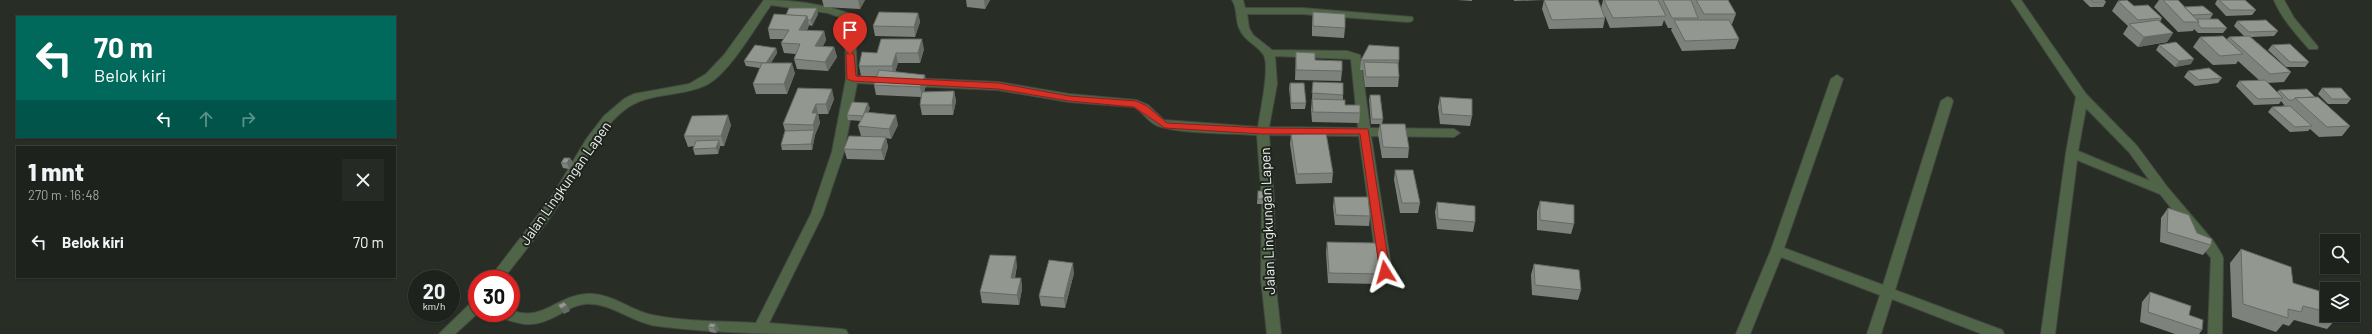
<!DOCTYPE html>
<html lang="id">
<meta charset="utf-8">
<style>
body{margin:0;font-family:Barlow,sans-serif;background:#262a25;color:#f1f3f6;height:100vh;display:flex;flex-direction:column;font-size:15px;white-space:nowrap}
*{box-sizing:border-box;margin:0}
p{font-size:13px;color:#a1a4a3}
.icon{flex:none;width:22px;height:22px;fill:none;stroke:currentColor;stroke-width:2;stroke-linecap:round;stroke-linejoin:round}
.map{position:relative;flex:1;overflow:hidden}
.side{position:absolute;left:16px;top:146px;width:380px;height:132px;display:flex;flex-direction:column;background:#1e221c;border-radius:0px;box-shadow:0 1px 3px #0004,0 0 0 1px #3c3f3b}
.side>*{flex:none}
.guide{position:absolute;left:16px;top:16px;width:380px;height:122px;border-radius:0px;box-shadow:0 1px 3px #0004,0 0 0 1px #3c3f3b;background:#00695c;color:#fff;overflow:hidden}
.controls{position:absolute;left:2320px;top:234px;display:grid;gap:8px}
.controls a{display:grid;place-items:center;width:40px;height:40px;border-radius:0px;background:#1e221c;box-shadow:0 1px 3px #0004,0 0 0 1px #3c3f3b;font-size:20px}
.speed{position:absolute;left:408px;top:270px;display:flex;gap:8px;font-size:20px;font-weight:700;text-align:center}
.speed>*{display:grid;place-content:center;width:52px;height:52px;border-radius:50%;background:#1e221c;box-shadow:0 1px 3px #0004,0 0 0 1px #3c3f3b;line-height:1}
.speed small{font-size:10px;font-weight:400}
.speed .limit{border:6px solid #d22;background:#fff;color:#111}
.pin{position:absolute;display:grid;place-items:center;width:34px;height:34px;color:#fff;margin:-41px -17px;border-radius:50% 50% 50% 0;rotate:-45deg;box-shadow:0 0 4px #0007}
.pin .icon{rotate:45deg}
.me{position:absolute;width:44px;margin:-22px;rotate:352deg;stroke-linejoin:round;filter:drop-shadow(0 0 3px #0008)}
.turn{display:flex;align-items:center;gap:14px;height:84px;padding:0 12px;font-size:18px}
.turn .icon{width:52px;height:52px;stroke-width:2.5}
.turn b{display:block;font-size:28px;line-height:34px}
.lanes{display:flex;align-items:center;height:38px;padding:0 12px;background:#0003;justify-content:center;gap:20px;direction:ltr}
.lanes .off{opacity:.35}
.round{display:grid;place-items:center;flex:none;width:42px;height:42px;border-radius:0px;background:#262a25}
.headline{display:flex;align-items:center;justify-content:space-between;height:68px;padding:0 12px}
h1{font-size:24px;font-weight:800;line-height:30px}
ul{padding:0;list-style:none}
li{display:flex;align-items:center;gap:12px;height:56px;padding:0 12px}
li div{flex:1}
li b{display:block;font-size:15px}
li em{font-style:normal}
.map>svg:first-child{display:block}
.lines{fill:none;stroke-linecap:round;stroke-linejoin:round}
.street-casing{stroke:#444942;stroke-width:2}
.street{fill:#506548;fill-rule:evenodd}
.wall{fill:#7e827c}
.shaded-wall{fill:#666a65}
.building{fill:#929790;stroke:#666a65}
.route{fill:#d93025;stroke:#8d1f18}
.labels{text-anchor:middle;dominant-baseline:central;stroke-width:4;stroke-linejoin:round;paint-order:stroke}
.street-label{font-size:14px;fill:#f1f4f0;stroke:#1e231d}
</style>
<div class="map">
<svg width="2372" height="334" viewBox="0 0 2372 334">
<rect width="100%" height="100%" fill="#282d26"/>
<g class="lines">
<g class="street-casing">
<g id="street">
<path d="M764,0C792,0 823,4 851,14L855,24L857,76L892,77L898,81L892,85L857,83L844,152L823,214L769,323L841,329L846,330L848,334C785,334 720,334 657,326C632,323 611,302 585,304C576,305 568,309 560,314C537,327 525,327 500,317L498,313H511V310C542,323 556,296 586,294C610,292 629,310 652,315C686,322 722,321 756,323L811,214L832,152L846,79L845,24L842,18L828,13L771,5C755,27 729,74 706,85C679,98 647,91 623,111C597,132 584,166 566,193C548,223 525,251 503,279H489L551,198L587,138L604,116L624,99L634,94L689,84L706,74L724,55Z"/>
<path d="M1232,0H1243L1245,8H1302L1412,17L1413,19L1412,21L1408,22L1302,14H1247L1249,28L1253,35L1272,50L1347,51L1360,55L1370,128L1454,129L1460,133L1454,137L1371,136L1392,272L1390,275H1380L1378,272L1359,136L1269,135L1274,201L1275,279L1281,334H1267L1261,279L1262,201L1257,135C1230,133 1183,134 1158,126C1149,123 1143,112 1134,107L1069,102L998,90L910,86L904,82L910,78L998,82L1069,94L1136,100L1148,105L1164,120L1258,127C1260,113 1271,64 1263,54C1256,44 1245,41 1240,30C1235,21 1238,8 1232,0ZM1275,56L1351,59L1358,128L1269,127L1277,84Z"/>
<path d="M2011,0H2021L2086,94L2137,146L2168,188L2214,242L2222,255L2223,258L2222,334H2208L2211,258L2160,194L2077,160L2055,334H2041L2066,153L2076,97ZM2086,108L2129,152L2150,181L2078,151Z"/>
<path d="M2274,0H2284L2294,18L2318,47L2317,49H2309C2296,34 2282,19 2274,0Z"/>
<path d="M1837,75L1843,79L1784,248L1883,285L1941,101L1947,97L1951,98L1953,101L1895,290L2002,330L2004,334H1982L1892,299L1881,334H1867L1880,295L1781,257L1750,334H1736L1771,250L1831,79Z"/>
<path d="M477,301L478,313L455,334H439L472,302Z"/>
</g>
</g>
<use href="#street" class="street"/>
</g>
<g class="wall">
<path d="M822,0H865L860,9L824,7Z"/>
<path d="M966,0H990L985,9L967,7Z"/>
<path d="M1457,0H1472V1Z"/>
<path d="M1514,0H1598L1601,8L1603,0H1728L1736,14L1732,24H1731L1739,39L1735,49L1682,51L1671,30L1672,28H1668L1664,20L1662,26L1610,28L1605,16V18L1603,28L1549,29L1542,9L1544,0L1514,1Z"/>
<path d="M2083,0H2104L2106,2L2103,7H2090Z"/>
<path d="M2159,0H2178L2184,7L2213,14L2210,19L2227,28L2223,33H2198L2194,29L2193,31L2178,32L2154,7Z"/>
<path d="M2217,0H2245L2256,10L2252,15L2226,16L2215,4Z"/>
<path d="M2118,1L2162,18L2160,22L2173,33L2167,42L2138,47L2123,34L2128,26L2112,11Z"/>
<path d="M1313,12L1345,28L1344,38L1312,36V22Z"/>
<path d="M918,13L920,22L915,37L875,36L873,26Z"/>
<path d="M818,14L812,26L809,25L807,30L824,31L826,40L823,46L834,47L837,57L828,71L797,69L794,59L796,54L784,53L781,43L784,39H770L768,29L786,15Z"/>
<path d="M2237,21L2278,31L2274,36L2251,37L2291,72L2284,82L2267,83L2277,92L2279,90L2315,97L2350,126L2342,136L2319,137L2310,129L2308,131L2290,132L2268,112L2272,107L2289,105L2285,106L2281,101L2279,104L2254,105L2236,86L2239,81H2260L2238,61L2236,64L2213,65L2193,47L2200,37L2227,39L2229,37L2244,36L2234,26Z"/>
<path d="M2159,45L2191,64L2175,67L2156,50Z"/>
<path d="M2272,45L2309,62L2305,67H2286L2268,50Z"/>
<path d="M776,48L777,53L771,63L795,73L787,94H756L753,84L760,68L746,66L744,61Z"/>
<path d="M924,49L920,63H898L895,72L925,75L926,85L924,92L954,91L956,101L953,115H922L920,105L921,97L876,95L874,85L877,76H861L859,66L877,53Z"/>
<path d="M1296,52L1315,60L1342,71L1341,81L1295,80Z"/>
<path d="M1361,60H1399L1398,66L1399,77L1398,87H1365L1363,70H1360Z"/>
<path d="M2188,71L2222,78L2218,83L2195,86L2184,77Z"/>
<path d="M1313,82L1343,95V100L1345,105L1360,113L1359,123L1312,122L1311,109L1312,99L1333,100L1312,99Z"/>
<path d="M1290,83L1306,103L1305,109H1291L1289,88Z"/>
<path d="M798,88L834,99L828,114H818L820,123L815,135L812,150H782L781,145L785,131L783,124Z"/>
<path d="M2322,88L2351,99L2347,104H2328L2318,94Z"/>
<path d="M1370,95L1383,119L1382,124L1409,148L1408,158H1382L1378,134L1380,124H1371L1369,100Z"/>
<path d="M1440,97L1472,116L1470,126L1440,124L1438,107Z"/>
<path d="M870,108L868,112L898,125L891,139L886,138L888,147L884,160L847,159L844,149L861,136L858,126L861,121L848,120L847,115Z"/>
<path d="M731,125L724,146H720L718,154L695,155L693,149L694,146L688,147L684,136Z"/>
<path d="M1291,134L1333,173L1332,183L1296,184L1290,144Z"/>
<path d="M570,158L573,163L569,169L563,168L561,163Z"/>
<path d="M1395,170L1420,203L1418,213H1400L1394,180Z"/>
<path d="M1258,191H1266L1265,204H1257Z"/>
<path d="M1334,197L1370,216L1369,226L1335,225L1333,207Z"/>
<path d="M1540,201L1574,224L1571,234L1537,230V211Z"/>
<path d="M1437,202L1475,222L1473,232L1437,229L1435,212Z"/>
<path d="M2168,208L2211,245L2203,255L2160,242L2161,218Z"/>
<path d="M1327,242L1380,274L1379,284L1328,283L1326,252Z"/>
<path d="M2241,249L2293,283L2327,302V315H2340L2327,329L2294,320L2289,326L2283,324L2276,332L2232,317L2230,263Z"/>
<path d="M1534,264L1581,290L1578,300L1532,295L1531,275Z"/>
<path d="M1017,266L1015,278H1021L1022,289L1019,305L982,303L980,292Z"/>
<path d="M1074,273L1065,308L1041,306L1039,296Z"/>
<path d="M477,286V297H471L468,291Z"/>
<path d="M2150,292L2189,315L2202,330L2199,334H2175L2140,322L2142,302Z"/>
<path d="M710,323L719,329L716,333L710,332L708,327Z"/>
</g>
<g class="shaded-wall">
<path d="M858,0H865L860,9Z"/>
<path d="M984,0H990L985,9Z"/>
<path d="M817,8L818,14L812,26L811,20Z"/>
<path d="M918,13L920,22L915,37L914,27Z"/>
<path d="M807,16L809,26L802,40L799,30Z"/>
<path d="M824,31L826,40L818,55L815,46Z"/>
<path d="M2173,33L2167,42L2138,47L2144,37Z"/>
<path d="M922,39L924,49L920,63L918,53Z"/>
<path d="M834,47L837,57L828,71L825,62Z"/>
<path d="M776,48L777,53L767,69L765,64Z"/>
<path d="M896,53L898,63L894,76L892,66Z"/>
<path d="M2194,59L2191,64L2175,67L2179,61Z"/>
<path d="M792,63L795,73L787,94L784,84Z"/>
<path d="M925,75L926,85L922,97L920,87Z"/>
<path d="M832,89L834,99L828,114L826,104Z"/>
<path d="M954,91L956,101L953,115L952,105Z"/>
<path d="M868,103L870,108L865,121L864,116Z"/>
<path d="M816,104L820,123L815,135L812,150L811,144L814,130L813,125L812,113Z"/>
<path d="M728,115L731,125L724,146L721,136Z"/>
<path d="M896,115L898,125L891,139L889,129Z"/>
<path d="M886,137L888,147L884,160L881,150Z"/>
<path d="M719,140L720,146L718,154L716,148Z"/>
<path d="M570,158L573,163L569,169L567,163Z"/>
<path d="M1016,256L1017,266L1012,288L1011,278Z"/>
<path d="M1073,263L1074,273L1065,308L1064,298Z"/>
<path d="M1021,278L1022,289L1019,305L1017,295Z"/>
<path d="M477,287V297L474,292Z"/>
<path d="M567,305L570,311L564,314L561,309Z"/>
<path d="M716,324L719,329L716,333L714,328Z"/>
</g>
<g class="building">
<path d="M1544,0H1598L1605,18L1552,20Z"/>
<path d="M1604,0H1658L1666,16L1613,18Z"/>
<path d="M1663,0H1691L1698,18H1672Z"/>
<path d="M1696,0H1728L1736,14H1704Z"/>
<path d="M2091,0H2104L2106,2H2093Z"/>
<path d="M2127,0L2134,6L2148,5L2162,18L2138,20L2118,1Z"/>
<path d="M2163,0H2178L2199,22H2184Z"/>
<path d="M2219,0H2245L2256,10H2230Z"/>
<path d="M2203,6L2213,14L2193,15L2184,7Z"/>
<path d="M789,8H817L811,20H808L807,16L786,15Z"/>
<path d="M879,12L918,13L914,27L873,26Z"/>
<path d="M1313,12L1345,14V28L1313,26Z"/>
<path d="M774,14L807,16L799,30L824,31L815,46L834,47L825,62L794,59L800,44L781,43L789,30L768,29Z"/>
<path d="M2197,19H2218L2227,28H2201L2198,24L2199,22Z"/>
<path d="M1674,20H1729L1739,39L1685,41Z"/>
<path d="M2158,20L2173,33L2144,37L2129,24Z"/>
<path d="M2266,20L2278,31L2249,32L2237,21Z"/>
<path d="M2223,36L2243,54L2220,56L2200,37Z"/>
<path d="M2249,36L2291,72L2270,74L2229,37Z"/>
<path d="M881,39H922L918,53H896L892,66H859L862,52L877,53Z"/>
<path d="M2176,42L2194,59L2179,61L2159,45Z"/>
<path d="M2290,44L2309,62H2290L2272,45Z"/>
<path d="M755,45L776,48L766,63L744,61Z"/>
<path d="M1369,45L1399,47V60H1361Z"/>
<path d="M1296,52L1315,53V60L1342,61V71L1296,70Z"/>
<path d="M1364,62L1398,63L1399,77H1366Z"/>
<path d="M762,63H792L784,84H753Z"/>
<path d="M2209,68L2222,78L2199,80L2188,71Z"/>
<path d="M879,70L925,75L920,87L874,85Z"/>
<path d="M2265,80L2283,98L2258,99L2239,81Z"/>
<path d="M1313,82L1343,83V95L1312,93Z"/>
<path d="M1290,83H1304L1306,103H1291Z"/>
<path d="M798,88L832,89L826,104H816L812,113H817L813,125L783,124Z"/>
<path d="M2322,88H2341L2351,99H2332Z"/>
<path d="M2307,89L2315,97L2295,98L2293,100H2289L2279,90Z"/>
<path d="M954,91L952,105H920L922,92Z"/>
<path d="M1370,95H1380L1383,119H1372Z"/>
<path d="M1440,97L1472,99V116L1442,114Z"/>
<path d="M2318,97L2350,126L2327,127L2295,98Z"/>
<path d="M1312,99L1345,100V105H1360V113L1313,112Z"/>
<path d="M852,102L868,103L863,116L847,115Z"/>
<path d="M2290,106L2312,126L2295,127L2272,107Z"/>
<path d="M865,112L896,115L889,129L858,126Z"/>
<path d="M728,115L721,136H684L692,116Z"/>
<path d="M1380,124H1405L1409,148L1383,147Z"/>
<path d="M814,130L811,144L781,145L785,131Z"/>
<path d="M1326,133L1333,173L1297,174L1291,134Z"/>
<path d="M849,136L886,137L881,150L844,149Z"/>
<path d="M719,140L716,148L693,149L696,141Z"/>
<path d="M564,158H570L567,163H561Z"/>
<path d="M1395,170H1413L1420,203H1402Z"/>
<rect x="1258" y="191" width="8" height="8"/>
<path d="M1334,197H1368L1370,216L1336,215Z"/>
<path d="M1540,201L1574,205V224L1540,220Z"/>
<path d="M1437,202L1475,206V222L1438,219Z"/>
<path d="M2168,208L2189,215L2197,233L2212,239L2211,245L2167,232Z"/>
<path d="M1327,242L1376,243L1380,274L1329,273Z"/>
<path d="M2241,249L2291,267L2293,283L2326,293L2327,302V312L2303,306L2301,312L2288,309V318L2243,304Z"/>
<path d="M990,255L1016,256L1011,278H1021L1017,295L980,292Z"/>
<path d="M1049,260L1073,263L1064,298L1039,296Z"/>
<path d="M1534,264L1579,270L1581,290L1535,285Z"/>
<path d="M471,286H477V287L474,292L468,291Z"/>
<path d="M2150,292L2191,306L2189,315L2203,320L2202,330L2148,312Z"/>
<path d="M564,302L567,305L561,309L558,305Z"/>
<path d="M710,323L716,324L714,328L708,327Z"/>
</g>
<path class="route" d="M850,52L854,54L856,76L998,83L1069,96L1136,101L1147,106L1167,123L1263,128L1368,129L1390,272L1385,276L1380,272L1360,134H1263L1165,128L1134,107L1069,101L998,89L852,81L847,79L846,54Z"/>
<g class="labels">
<g class="street-label">
<text transform="translate(565 183) rotate(-55)">Jalan Lingkungan Lapen</text>
<text transform="translate(1267 221) rotate(-92)">Jalan Lingkungan Lapen</text>
</g>
</g>
</svg>
<div class="controls">
<a><svg class="icon" aria-label="search" viewBox="0 0 24 24"><circle cx="10" cy="10" r="6"/><path d="M15 15l6 6"/></svg></a>
<a><svg class="icon" aria-label="layers" viewBox="0 0 24 24"><path d="M12 4l9 5-9 5-9-5zM3 14l9 5 9-5"/></svg></a>
</div>
<div class="speed"><div>20<small>km/h</small></div><div class="limit">30</div></div>
<div class="pin" style="left:850px;top:54px;background:#d93025"><svg class="icon" aria-label="arrive" viewBox="0 0 24 24"><path d="M6 21V4h12l-3 4 3 4H6"/></svg></div>
<svg class="me" style="left:1385px;top:272px" viewBox="-20 -20 40 40"><path d="M0-17L14 15 0 8-14 15z" fill="#d93025" stroke="#fff" stroke-width="4"/></svg>
<div class="guide">
<div class="turn"><svg class="icon" aria-label="left" viewBox="0 0 24 24"><path d="M17 20v-9H6M10 6l-5 5 5 5"/></svg><div><b>70 m</b>Belok kiri</div></div>
<div class="lanes"><svg class="icon" aria-label="left" viewBox="0 0 24 24"><path d="M17 20v-9H6M10 6l-5 5 5 5"/></svg><svg class="icon off" aria-label="ahead" viewBox="0 0 24 24"><path d="M12 20V5M6 11l6-6 6 6"/></svg><svg class="icon off" aria-label="right" viewBox="0 0 24 24"><path d="M7 20v-9h11M14 6l5 5-5 5"/></svg></div>
</div>
<section class="side">
<div class="headline"><div><h1>1 mnt</h1><p>270 m · 16:48</p></div><a class="round"><svg class="icon" aria-label="close" viewBox="0 0 24 24"><path d="M6 6l12 12M18 6L6 18"/></svg></a></div>
<ul>
<li><svg class="icon" aria-label="left" viewBox="0 0 24 24"><path d="M17 20v-9H6M10 6l-5 5 5 5"/></svg><div><b>Belok kiri</b></div><em>70 m</em></li>
</ul>
</section>
</div>
